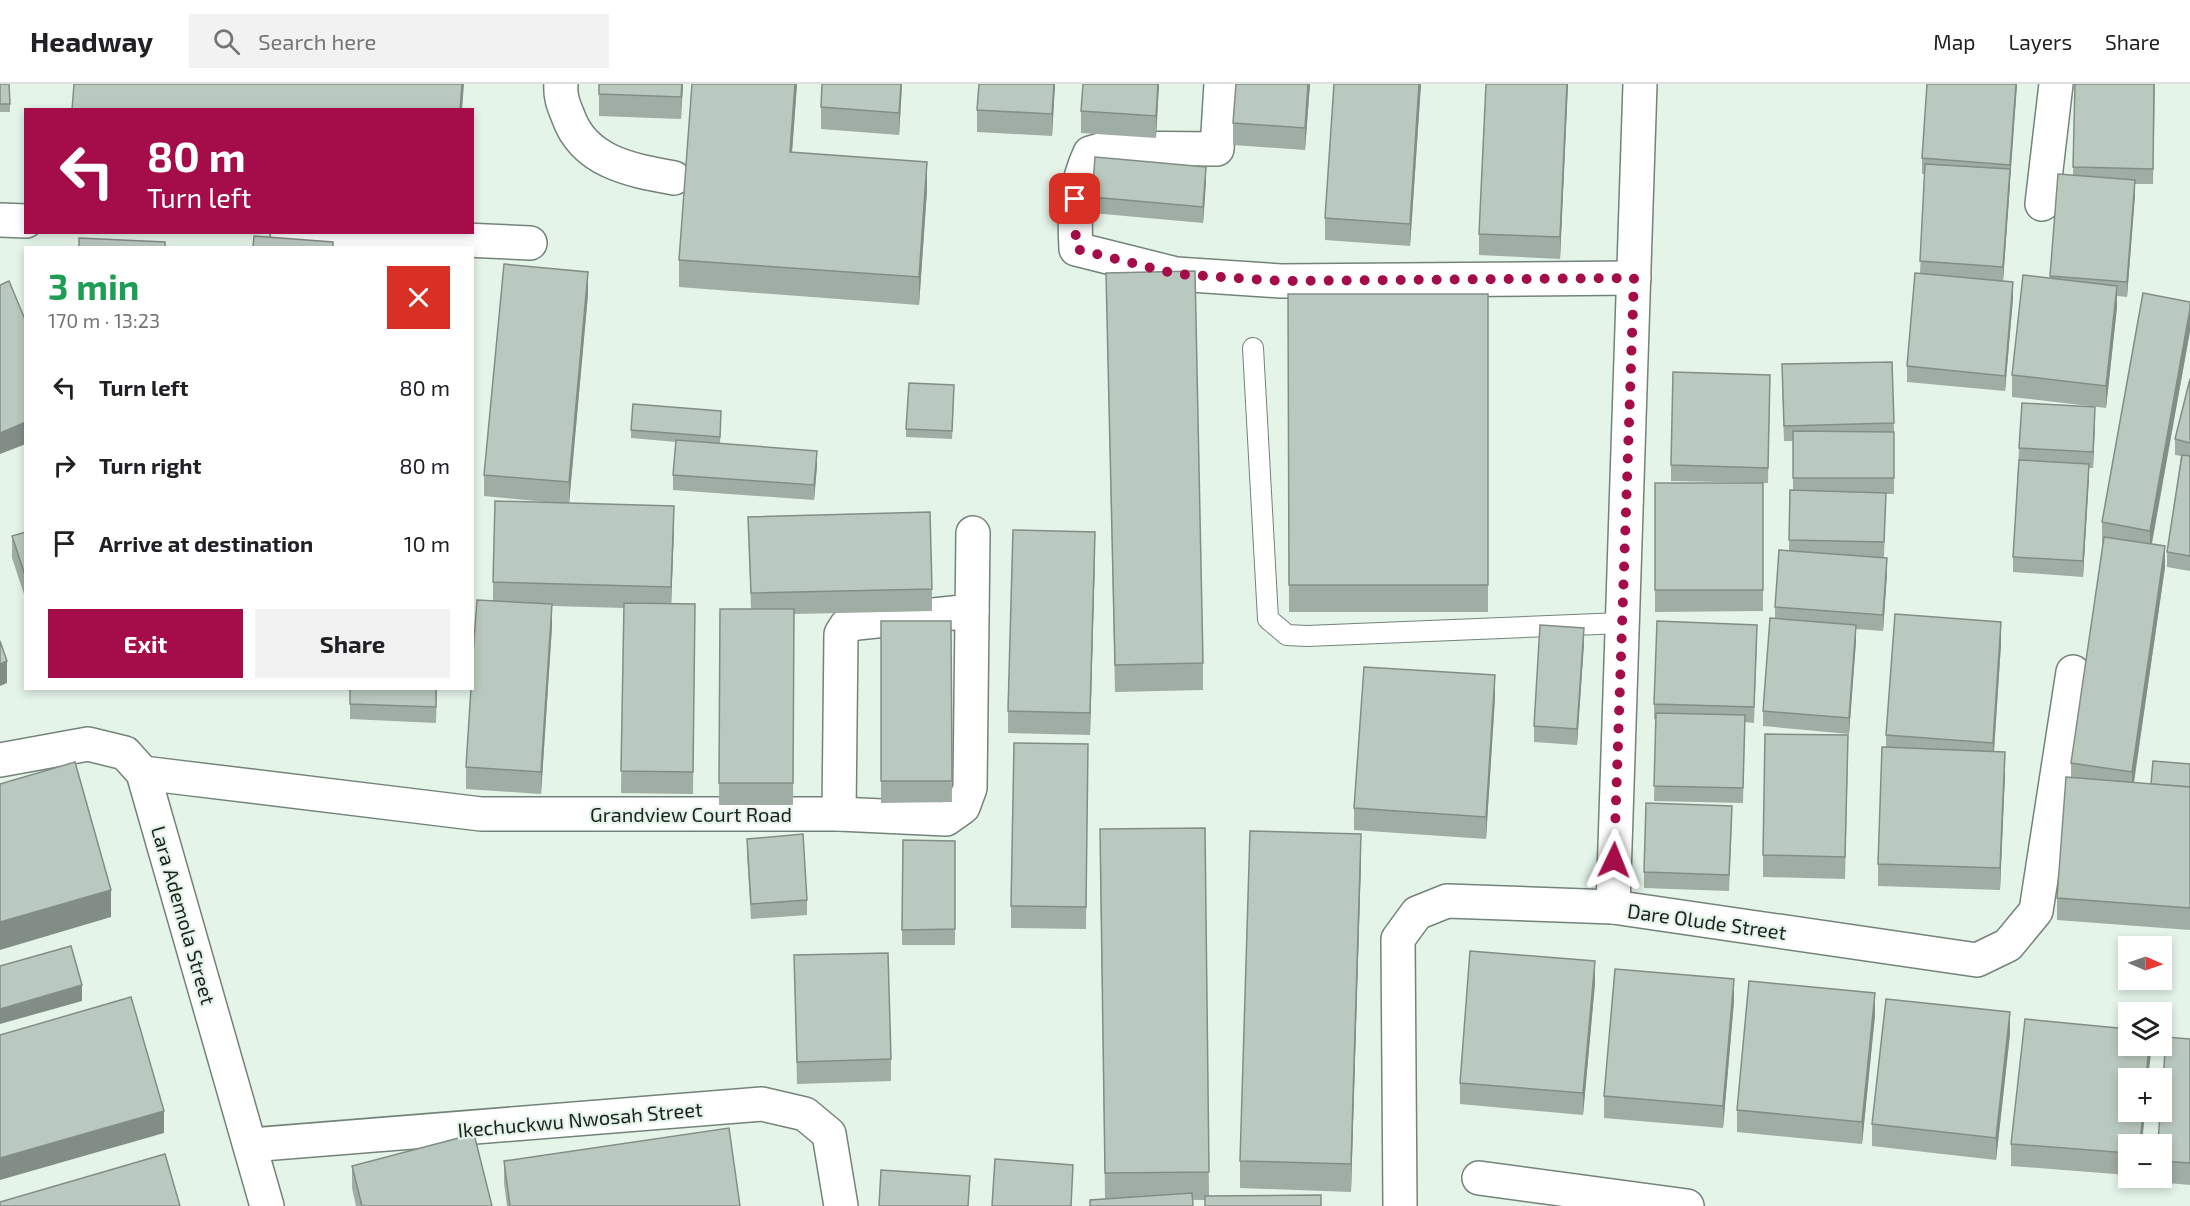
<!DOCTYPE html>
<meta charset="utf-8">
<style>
body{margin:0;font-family:"Exo 2",sans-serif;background:#f2f2f2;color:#202124;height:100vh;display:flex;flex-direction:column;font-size:22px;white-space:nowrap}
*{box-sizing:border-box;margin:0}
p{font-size:20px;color:#757577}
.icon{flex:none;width:33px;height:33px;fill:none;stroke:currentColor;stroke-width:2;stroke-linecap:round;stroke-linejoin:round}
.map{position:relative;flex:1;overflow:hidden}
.sheet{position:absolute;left:24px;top:162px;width:450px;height:444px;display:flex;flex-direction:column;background:#fff;border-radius:0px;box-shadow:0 3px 9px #0003}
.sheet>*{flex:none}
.banner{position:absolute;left:24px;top:24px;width:450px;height:126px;border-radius:0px;box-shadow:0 3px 9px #0003;background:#a40d4a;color:#fff;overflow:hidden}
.needle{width:39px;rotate:92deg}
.tools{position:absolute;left:2118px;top:852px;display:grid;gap:12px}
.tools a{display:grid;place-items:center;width:54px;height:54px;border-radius:0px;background:#fff;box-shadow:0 3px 9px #0003;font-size:30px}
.pin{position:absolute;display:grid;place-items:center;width:51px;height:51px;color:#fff;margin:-26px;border-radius:12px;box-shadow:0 3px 9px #0006}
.me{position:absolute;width:66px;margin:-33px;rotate:2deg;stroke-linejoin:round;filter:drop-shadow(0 0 4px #0008)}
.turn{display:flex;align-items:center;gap:21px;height:126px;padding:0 24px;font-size:27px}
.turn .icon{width:78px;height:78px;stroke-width:2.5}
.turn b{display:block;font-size:42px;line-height:51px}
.round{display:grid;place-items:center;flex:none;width:63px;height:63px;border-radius:0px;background:#f2f2f2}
.overview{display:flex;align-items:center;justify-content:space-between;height:102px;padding:0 24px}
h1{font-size:36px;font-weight:700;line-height:45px;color:#1e9e55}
.cta{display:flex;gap:12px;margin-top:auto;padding:12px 24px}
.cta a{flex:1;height:69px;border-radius:0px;background:#a40d4a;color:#fff;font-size:24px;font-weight:700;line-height:69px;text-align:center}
.cta a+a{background:#f2f2f2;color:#202124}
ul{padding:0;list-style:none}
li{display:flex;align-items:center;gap:18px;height:78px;padding:0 24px}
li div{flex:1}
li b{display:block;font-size:22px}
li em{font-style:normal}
header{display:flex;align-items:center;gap:36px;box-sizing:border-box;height:84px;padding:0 30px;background:#fff;border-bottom:2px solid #e0e0e0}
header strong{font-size:28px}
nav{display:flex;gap:33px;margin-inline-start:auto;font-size:21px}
.search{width:420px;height:54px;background:#f2f2f2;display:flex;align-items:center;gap:15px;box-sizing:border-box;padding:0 21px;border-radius:0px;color:#757577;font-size:22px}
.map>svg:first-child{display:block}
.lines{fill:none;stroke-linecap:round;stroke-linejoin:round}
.service-casing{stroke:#748379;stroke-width:22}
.minor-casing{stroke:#748379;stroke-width:36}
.service{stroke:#fff;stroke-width:20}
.minor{stroke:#fff;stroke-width:33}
.wall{fill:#a0ada4}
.shaded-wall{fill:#828d86}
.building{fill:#bac9bf;stroke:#828d86;stroke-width:1.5}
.route{stroke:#a40d4a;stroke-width:10;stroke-dasharray:0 18}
.labels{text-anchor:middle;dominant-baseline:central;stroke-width:4.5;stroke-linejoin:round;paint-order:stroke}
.street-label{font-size:20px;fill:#1d221e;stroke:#e4f4e9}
</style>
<header>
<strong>Headway</strong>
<div class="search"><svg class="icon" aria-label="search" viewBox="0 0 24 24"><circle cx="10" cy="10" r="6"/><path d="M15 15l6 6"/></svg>Search here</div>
<nav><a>Map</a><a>Layers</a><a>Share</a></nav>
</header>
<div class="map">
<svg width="2190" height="1122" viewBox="0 0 2190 1122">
<rect width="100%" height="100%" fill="#e4f4e9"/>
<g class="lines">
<g class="service-casing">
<path id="service" d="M1253,264L1268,535L1287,551L1307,552L1622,539"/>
</g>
<g class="minor-casing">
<g id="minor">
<path d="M561,0C560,12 563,20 568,32C584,78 630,86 674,94"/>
<path d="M1221,0L1217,65L1107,64L1090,69C1075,101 1074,130 1076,165L1176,190L1281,197L1634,194"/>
<path d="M2042,120L2056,0"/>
<path d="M0,136L26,137"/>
<path d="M287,148L530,159"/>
<path d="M0,676L88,660L125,669L143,689L267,1122"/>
<path d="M143,689L481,730H839L946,735L963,723L970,704L973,449"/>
<path d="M839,730L841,550L846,542L857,539L972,527"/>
<path d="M1613,823L1640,0"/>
<path d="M250,1061L762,1020L805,1030L829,1050L841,1122"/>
<path d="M1479,1094L1687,1122"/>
<path d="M1400,1122L1398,855L1417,829L1447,817L1613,823L1977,876L2008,861L2036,827L2073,588"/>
</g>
</g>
<use href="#service" class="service"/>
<use href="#minor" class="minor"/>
</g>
<g class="wall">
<path d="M0,0L10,20V28H0Z"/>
<path d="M599,0H683L681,35L599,32Z"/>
<path d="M692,0H797L792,68L927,106L919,221L679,203V176Z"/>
<path d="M902,0L899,51L821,45V23Z"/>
<path d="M1055,0L1052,52L977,48V26Z"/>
<path d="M1083,0H1159L1156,54L1081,49V27Z"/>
<path d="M1236,0H1310L1305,66L1233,61V39Z"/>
<path d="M1421,0L1410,162L1325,156V134Z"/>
<path d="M1568,0L1560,175L1479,171V150Z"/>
<path d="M2017,0L2003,197L2013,214L2005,307L1907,298V282L1920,189L1925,90H1922V74Z"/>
<path d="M2075,0H2155L2153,100H2135V111L2127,213L2117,212V223L2106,324L2012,313V291L2050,194L2058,90L2073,91Z"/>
<path d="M1206,98L1203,139L1092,129V113Z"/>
<path d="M1106,189L1203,579V606L1115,608Z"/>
<path d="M588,210L569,419L674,444L671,520H695L693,710L621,709L624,524L552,522V542L541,710L466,705V683L493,517V498L555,419L484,412V391Z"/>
<path d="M1288,210H1488V528H1289Z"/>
<path d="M2190,218V247L2152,460L2165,483L2134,699L2151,700L2190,680V846L2057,836V814L2071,694V679L2103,460H2102V438Z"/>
<path d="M1892,278L1894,348V410H1886L1884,473L1887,489L1883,547L1856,545V557L1849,650L1763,642V627L1775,535V523L1789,467L1790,406H1793V357H1784L1782,296Z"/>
<path d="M1770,291L1768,399L1671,397V381Z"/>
<path d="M2190,295V487L2167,483V468L2181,372L2175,371V355Z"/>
<path d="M954,309L952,355L906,353V345Z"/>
<path d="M721,335L720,360L817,382L814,416L673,406V391L676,358L631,354V346Z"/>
<path d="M2095,339L2093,384H2089L2083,493L2013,488V473L2019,364Z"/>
<path d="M1655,399H1763V527L1655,528Z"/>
<path d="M748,433L932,505V527L794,530L793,721H719L720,525H751Z"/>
<path d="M26,448V516L12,474V452Z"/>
<path d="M1095,470L1090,651L1008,649V627Z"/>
<path d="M881,537H951L952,718L881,719Z"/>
<path d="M1757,556L1754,639L1745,638L1743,719L1654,717L1656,635H1654V620Z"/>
<path d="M1584,559L1577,661L1534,658V642Z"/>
<path d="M2001,560L1994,667L2005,689L2000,806L1878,802V780L1886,663V651Z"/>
<path d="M350,604H437L436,639L350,635Z"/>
<path d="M1495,613L1486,755L1354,746V724Z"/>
<path d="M1088,660L1086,845L1011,844V822Z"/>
<path d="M1848,673L1845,795L1763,793V771Z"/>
<path d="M1732,737L1729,807L1644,804V788Z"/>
<path d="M1205,744L1209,1112L1205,1116L1105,1115L1100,772Z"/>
<path d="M747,755L807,816V831L751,835L747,770Z"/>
<path d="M903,756L955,757V861H902Z"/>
<path d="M1361,777L1351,1108L1240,1104V1077Z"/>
<path d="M794,871L891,975V997L797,1000Z"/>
<path d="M1595,899L1583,1031L1460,1020V999Z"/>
<path d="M1734,917L1723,1044L1604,1034V1012Z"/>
<path d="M1875,931L1862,1060L1737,1048V1026Z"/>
<path d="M2010,950L1996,1076L1872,1062V1040Z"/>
<path d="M2190,955V1101L2157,1098V1094H2162V1060Z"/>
<path d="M2151,962L2148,994H2128V1091L2011,1082V1060Z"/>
<path d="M504,1077L740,1122H507L504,1099Z"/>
<path d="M352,1082L492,1122H356L352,1104Z"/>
</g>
<g class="shaded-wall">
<path d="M462,0H464L462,26H460Z"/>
<path d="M682,0H683L681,35Z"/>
<path d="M795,0H797L790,95V68Z"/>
<path d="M901,0H902L899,51V29Z"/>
<path d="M1054,0H1055L1052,52V30Z"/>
<path d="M1158,0H1159L1156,54V32Z"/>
<path d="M1308,0H1310L1305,66V44Z"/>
<path d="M1419,0H1421L1410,162V140Z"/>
<path d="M1567,0H1568L1560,175V153Z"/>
<path d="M2016,0H2017L2010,97V81Z"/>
<path d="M927,78V106L919,221V193Z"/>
<path d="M1206,83V98L1203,139V123Z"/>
<path d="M2010,85V101L2003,198V183Z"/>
<path d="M2135,96V111L2127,213V198Z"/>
<path d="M588,188V210L569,420V398Z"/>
<path d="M2013,198V214L2005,307V292Z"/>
<path d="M2117,202V223L2106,324V302Z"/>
<path d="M2190,225V247L2150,468V447Z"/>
<path d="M2095,323V339L2093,384V368Z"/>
<path d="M26,338V360L0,370V349Z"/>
<path d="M817,367V382L814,416V401Z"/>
<path d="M2089,380V395L2083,493V477Z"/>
<path d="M674,422V444L671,525V503Z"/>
<path d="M1095,448V470L1090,651V629Z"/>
<path d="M2165,462V483L2132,710V688Z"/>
<path d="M1887,474V489L1883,547V531Z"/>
<path d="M552,520V542L541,710V688Z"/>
<path d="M2001,538V560L1993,681V659Z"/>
<path d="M1856,541V557L1849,650V634Z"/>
<path d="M1584,544V559L1577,661V645Z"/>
<path d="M7,577V599L0,602V580Z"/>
<path d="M1495,591V613L1486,755V733Z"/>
<path d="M2005,668V689L2000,806V784Z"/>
<path d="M1361,750V777L1351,1108V1080Z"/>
<path d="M111,806V833L0,866V838Z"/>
<path d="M1595,877V899L1583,1031V1009Z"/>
<path d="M1734,895V917L1723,1044V1022Z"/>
<path d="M82,901V917L0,940V925Z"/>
<path d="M1875,909V931L1862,1060V1038Z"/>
<path d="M2010,928V950L1996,1076V1054Z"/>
<path d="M2149,962H2151V969L2148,994H2146Z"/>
<path d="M164,1027V1049L0,1096V1074Z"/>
<path d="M2143,1028H2145L2142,1060H2140Z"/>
</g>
<g class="building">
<path d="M0,0H9L10,20H0Z"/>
<path d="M74,0H462L460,26H72Z"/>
<path d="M599,0H682L681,13L599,10Z"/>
<path d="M692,0H795L790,68L927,78L919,193L679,176Z"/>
<path d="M822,0H901L899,29L821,23Z"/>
<path d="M979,0H1054L1052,30L977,26Z"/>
<path d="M1083,0H1158L1156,32L1081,27Z"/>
<path d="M1236,0H1308L1305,44L1233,39Z"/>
<path d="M1334,0H1419L1410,140L1325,134Z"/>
<path d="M1486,0H1567L1560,153L1479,150Z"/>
<path d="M1927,0H2016L2010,81L1922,74Z"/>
<path d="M2075,0H2154L2153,85L2073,83Z"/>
<path d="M1095,73L1206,83L1203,123L1092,113Z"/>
<path d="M1925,80L2010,85L2003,183L1920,177Z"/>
<path d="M2058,90L2135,96L2127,198L2050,192Z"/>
<path d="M254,152L333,158V164H253Z"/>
<path d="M79,154L165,158V164H79Z"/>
<path d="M504,180L588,188L569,398L484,391Z"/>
<path d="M1195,187L1203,579L1115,581L1106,189Z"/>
<path d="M1915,189L2013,198L2005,292L1907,282Z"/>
<path d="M2023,191L2117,202L2106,302L2012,291Z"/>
<path d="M9,197L26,238V338L0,349V201Z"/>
<path d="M2143,209L2190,218V225L2150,447L2102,438Z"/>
<path d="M1288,210H1488V501H1289Z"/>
<path d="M1892,278L1894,339L1784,342L1782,280Z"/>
<path d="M1673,288L1770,291L1768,384L1671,381Z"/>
<path d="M2190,295V359L2175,355Z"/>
<path d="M909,299L954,301L952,347L906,345Z"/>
<path d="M2022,319L2095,323L2093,368L2019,364Z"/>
<path d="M633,320L721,327L720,353L631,346Z"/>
<path d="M1793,347L1894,348V394H1793Z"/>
<path d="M676,356L817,367L814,401L673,391Z"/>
<path d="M2182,371L2190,372V472L2167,468Z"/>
<path d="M2019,376L2089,380L2083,477L2013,473Z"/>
<rect x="1655" y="399" width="108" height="107"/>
<path d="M1790,406L1886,409L1884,458L1789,456Z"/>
<path d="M495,417L674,422L671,503L493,498Z"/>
<path d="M930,428L932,505L751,509L748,433Z"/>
<path d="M1013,446L1095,448L1090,629L1008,627Z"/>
<path d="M26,448V494L12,452Z"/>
<path d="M2104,453L2165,462L2132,688L2071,679Z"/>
<path d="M1779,466L1887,474L1883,531L1775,523Z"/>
<path d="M477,516L552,520L541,688L466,683L471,604H472V583Z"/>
<path d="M624,519L695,520L693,688L621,687Z"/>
<path d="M720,525H794L793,699H719Z"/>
<path d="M1895,530L2001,538L1993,659L1886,651Z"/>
<path d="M1770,534L1856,541L1849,634L1763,627Z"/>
<path d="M881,537H951L952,697H881Z"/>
<path d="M1657,537L1757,541L1754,623L1654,620Z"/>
<path d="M1540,541L1584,544L1577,645L1534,642Z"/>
<path d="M0,557L7,577L0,580Z"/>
<path d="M1364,583L1495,591L1486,733L1354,724Z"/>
<path d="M350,604H436V623L350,620Z"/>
<path d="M1656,629L1745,631L1743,704L1654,702Z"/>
<path d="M1765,650L1848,651L1845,773L1763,771Z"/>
<path d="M1014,659L1088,660L1086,823L1011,822Z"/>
<path d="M1882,663L2005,668L2000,784L1878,780Z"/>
<path d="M2153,677L2190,680V703L2151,700Z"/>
<path d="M75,678L111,806L0,838V700Z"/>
<path d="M2066,693L2190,703V824L2057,814Z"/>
<path d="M1646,719L1732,722L1729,791L1644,788Z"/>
<path d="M1205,744L1209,1088L1105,1089L1100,745Z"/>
<path d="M1250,747L1361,750L1351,1080L1240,1077Z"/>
<path d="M803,750L807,816L751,820L747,755Z"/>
<path d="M903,756L955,757V845L902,846Z"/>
<path d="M71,862L82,901L0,925V882Z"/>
<path d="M1470,867L1595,877L1583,1009L1460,999Z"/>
<path d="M888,869L891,975L797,978L794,871Z"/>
<path d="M1615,885L1734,895L1723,1022L1604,1012Z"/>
<path d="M1749,897L1875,909L1862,1038L1737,1026Z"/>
<path d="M131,913L164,1027L0,1074V951Z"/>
<path d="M1886,915L2010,928L1996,1054L1872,1040Z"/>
<path d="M2025,935L2128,945V962H2149L2146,994H2128V1028H2143L2140,1060H2128V1069L2011,1060Z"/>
<path d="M2166,953L2190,955V1079L2162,1077V1060H2158L2160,1028H2162V1011Z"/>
<path d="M729,1044L740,1122H510L504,1077Z"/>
<path d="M474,1050L492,1122H362L352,1082Z"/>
<path d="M165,1070L180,1122H0V1118Z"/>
<path d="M995,1075L1073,1081L1071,1122H992Z"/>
<path d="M881,1086L970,1092L968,1122H879Z"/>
<path d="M1192,1109L1193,1122H1090V1116Z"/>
<path d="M1321,1111V1122H1205V1112Z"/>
</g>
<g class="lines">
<path class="route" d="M1075,115L1076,165L1176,190L1281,197L1634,194L1614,776"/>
</g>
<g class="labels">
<g class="street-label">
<text x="691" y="730">Grandview Court Road</text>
<text transform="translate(184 831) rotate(74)">Lara Ademola Street</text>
<text transform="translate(1707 837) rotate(8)">Dare Olude Street</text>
<text transform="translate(580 1035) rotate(-5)">Ikechuckwu Nwosah Street</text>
</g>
</g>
</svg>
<div class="tools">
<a><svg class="needle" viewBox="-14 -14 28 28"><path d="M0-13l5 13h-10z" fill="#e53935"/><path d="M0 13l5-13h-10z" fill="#757577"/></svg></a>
<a><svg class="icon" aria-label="layers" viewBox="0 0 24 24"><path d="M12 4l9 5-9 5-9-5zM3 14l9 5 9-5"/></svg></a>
<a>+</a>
<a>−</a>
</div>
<div class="pin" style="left:1075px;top:115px;background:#d93025"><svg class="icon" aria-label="arrive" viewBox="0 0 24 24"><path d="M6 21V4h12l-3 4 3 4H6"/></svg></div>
<svg class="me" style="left:1614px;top:776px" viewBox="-20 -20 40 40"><path d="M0-17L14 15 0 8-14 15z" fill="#a40d4a" stroke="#fff" stroke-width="4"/></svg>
<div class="banner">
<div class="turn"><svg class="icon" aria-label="left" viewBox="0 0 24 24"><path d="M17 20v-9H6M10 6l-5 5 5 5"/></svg><div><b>80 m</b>Turn left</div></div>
</div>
<section class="sheet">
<div class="overview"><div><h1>3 min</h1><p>170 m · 13:23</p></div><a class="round" style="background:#d93025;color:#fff"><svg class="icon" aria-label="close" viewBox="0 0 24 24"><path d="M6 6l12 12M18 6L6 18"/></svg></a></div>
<ul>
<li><svg class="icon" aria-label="left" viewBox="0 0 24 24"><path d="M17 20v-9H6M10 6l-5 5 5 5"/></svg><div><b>Turn left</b></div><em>80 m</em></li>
<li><svg class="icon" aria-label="right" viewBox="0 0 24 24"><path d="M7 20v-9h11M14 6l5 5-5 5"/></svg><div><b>Turn right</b></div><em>80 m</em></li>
<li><svg class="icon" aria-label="arrive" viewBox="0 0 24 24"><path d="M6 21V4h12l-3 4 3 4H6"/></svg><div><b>Arrive at destination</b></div><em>10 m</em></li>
</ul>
<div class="cta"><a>Exit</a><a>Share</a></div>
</section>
</div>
